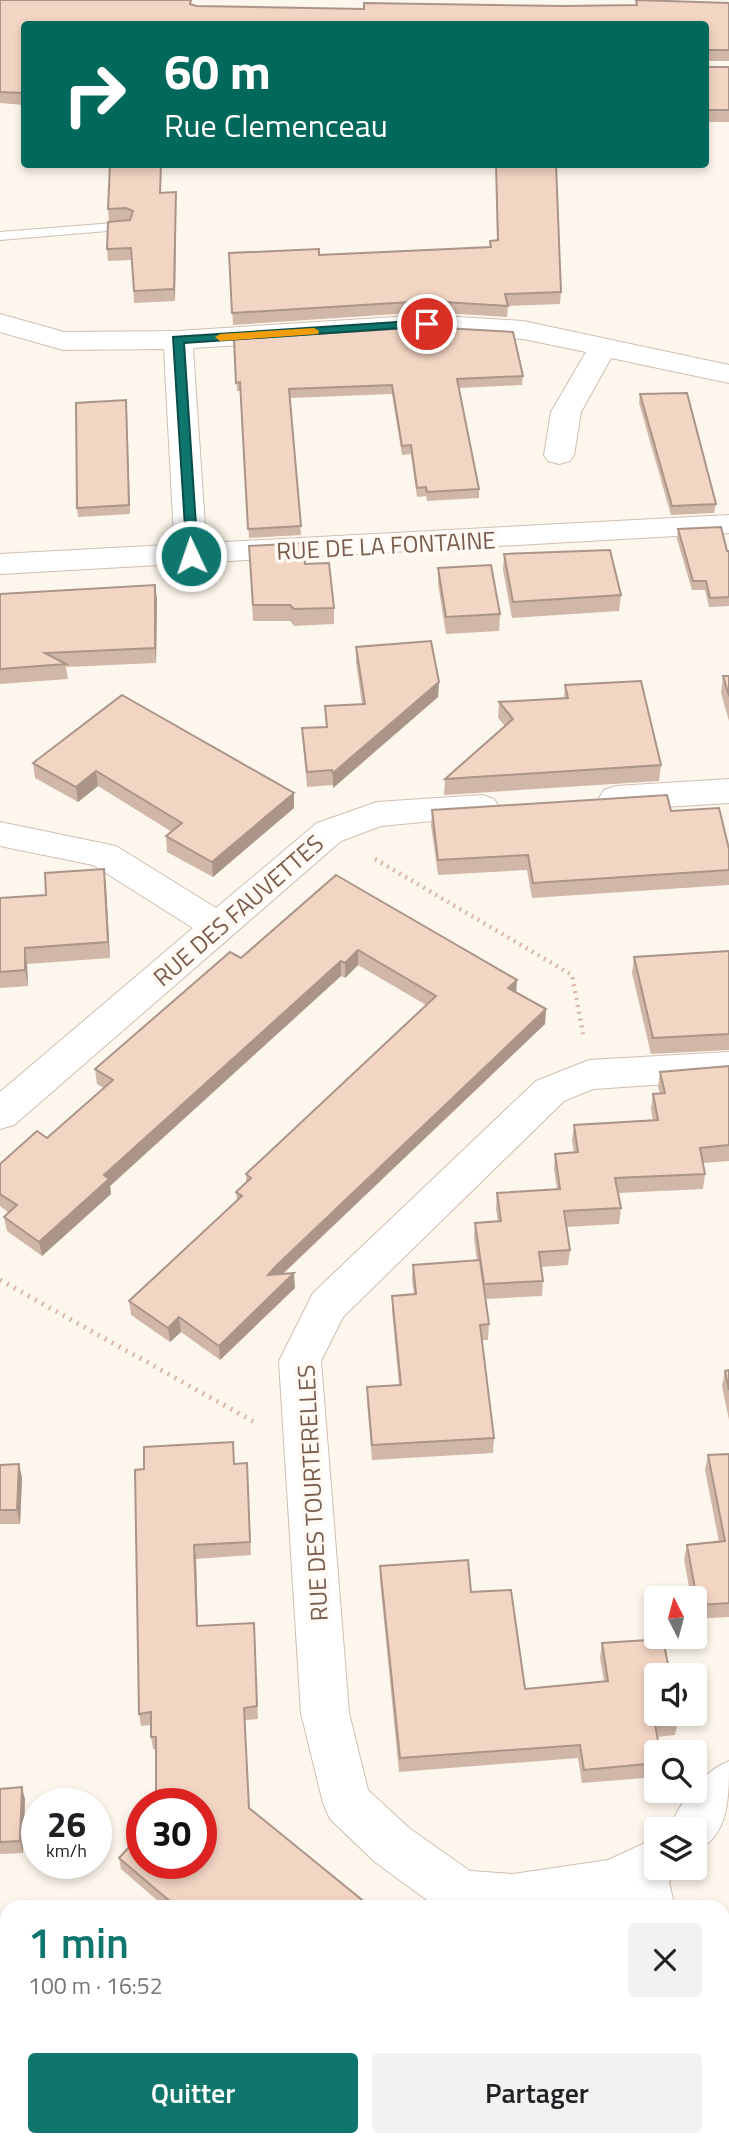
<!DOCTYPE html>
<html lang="fr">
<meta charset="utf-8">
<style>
body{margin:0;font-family:"Titillium Web",sans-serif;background:#f2f2f2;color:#202124;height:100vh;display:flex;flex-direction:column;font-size:26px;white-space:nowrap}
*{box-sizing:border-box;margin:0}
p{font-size:23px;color:#757577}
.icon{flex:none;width:38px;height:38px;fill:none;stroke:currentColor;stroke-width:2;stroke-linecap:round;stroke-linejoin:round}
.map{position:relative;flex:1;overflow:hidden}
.side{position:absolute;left:0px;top:1900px;width:730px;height:247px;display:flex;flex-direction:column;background:#fff;border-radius:21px 21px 0 0;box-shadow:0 4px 10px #0003}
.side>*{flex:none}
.hud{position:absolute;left:21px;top:21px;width:688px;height:147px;border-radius:7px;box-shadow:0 4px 10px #0003;background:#00695c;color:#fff;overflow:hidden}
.needle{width:46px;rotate:354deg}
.fabs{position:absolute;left:644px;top:1586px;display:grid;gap:14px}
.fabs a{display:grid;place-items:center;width:63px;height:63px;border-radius:7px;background:#fff;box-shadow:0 4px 10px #0003;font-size:35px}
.speed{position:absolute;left:21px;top:1788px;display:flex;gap:14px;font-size:35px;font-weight:700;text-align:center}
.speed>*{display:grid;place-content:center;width:91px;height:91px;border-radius:50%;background:#fff;box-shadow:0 4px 10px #0003;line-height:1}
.speed small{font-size:18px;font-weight:400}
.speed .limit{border:10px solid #d22;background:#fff;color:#111}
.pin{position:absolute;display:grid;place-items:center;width:60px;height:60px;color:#fff;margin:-30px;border:4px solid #fff;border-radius:50%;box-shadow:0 2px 7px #0007}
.me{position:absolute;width:77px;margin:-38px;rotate:357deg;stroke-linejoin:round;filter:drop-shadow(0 0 5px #0008)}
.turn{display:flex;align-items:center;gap:24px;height:147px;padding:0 28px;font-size:32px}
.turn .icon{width:91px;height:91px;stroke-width:2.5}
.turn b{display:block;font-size:49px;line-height:60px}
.round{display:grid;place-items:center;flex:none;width:74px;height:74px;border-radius:7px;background:#f2f2f2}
.head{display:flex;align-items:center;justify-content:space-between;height:119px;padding:0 28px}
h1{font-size:42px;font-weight:600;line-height:52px;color:#0f766e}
.button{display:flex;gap:14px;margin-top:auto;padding:14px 28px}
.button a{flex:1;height:80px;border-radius:7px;background:#0f766e;color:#fff;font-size:28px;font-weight:600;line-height:80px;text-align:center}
.button a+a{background:#f2f2f2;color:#202124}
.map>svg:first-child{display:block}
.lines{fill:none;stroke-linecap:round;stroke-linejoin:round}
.service-casing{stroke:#d1beb0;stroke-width:2}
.minor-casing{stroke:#d1beb0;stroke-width:2}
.tertiary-casing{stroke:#d1beb0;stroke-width:2}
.path-far1{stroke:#d9b8a5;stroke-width:4.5;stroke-dasharray:2 5;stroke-linecap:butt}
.path{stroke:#d9b8a5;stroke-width:5;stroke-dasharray:2 6;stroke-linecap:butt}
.service{fill:#fff;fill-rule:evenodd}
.minor{fill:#fff;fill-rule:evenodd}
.tertiary{fill:#fff;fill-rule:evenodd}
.wall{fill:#d1b7a8}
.shaded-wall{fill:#aa9588}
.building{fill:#f3d5c3;stroke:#aa9588;stroke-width:2}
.route{fill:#0f766e;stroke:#0a4d48;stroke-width:2}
.slow{fill:#f59e0b}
.labels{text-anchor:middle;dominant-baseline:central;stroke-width:7;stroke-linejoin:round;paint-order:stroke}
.street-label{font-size:24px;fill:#7a5c4d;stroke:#fffaf3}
</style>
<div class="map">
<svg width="729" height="2146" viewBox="0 0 729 2146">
<rect width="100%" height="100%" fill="#fdf6ec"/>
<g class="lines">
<g class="service-casing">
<path id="service" d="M126,222L131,223V229L0,240V232Z"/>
</g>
<g class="minor-casing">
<g id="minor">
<path d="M0,314L64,332L178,331L427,315L523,321L729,365V383L611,358L581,412L574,455L570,461L559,464L548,461L544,455L551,412L586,352L523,339L427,333L193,348L207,556L202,563L191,566L180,563L175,556L164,349L63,350L0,332Z"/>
<path d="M729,779V803L616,810L604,806L599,798L604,790L616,786Z"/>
<path d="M482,795L494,799L499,807L494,815L381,826L341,841L14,1125L0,1129V1092L193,928L93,865L0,846V822L116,846L216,908L317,823L377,802Z"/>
<path d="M729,1052V1080L593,1089L564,1101L343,1317L321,1361L349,1713L368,1790L409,1828L470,1871L513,1874L608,1860L656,1838V1867H678L669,1882L675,1908H625L624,1902L609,1908H438L375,1862L330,1819L323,1803L301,1713L279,1361L313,1293L536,1081L589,1060Z"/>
<path d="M729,1761C729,1800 729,1835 695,1852V1829H669C680,1802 702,1772 729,1761Z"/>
<path d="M610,2140H663L661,2146H609Z"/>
</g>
</g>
<g class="tertiary-casing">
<path id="tertiary" d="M729,515V533L0,574V554Z"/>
</g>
<path class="path-far1" d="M375,859L572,975L583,1034"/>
<path class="path" d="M0,1280L256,1423"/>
<use href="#service" class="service"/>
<use href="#minor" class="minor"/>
<use href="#tertiary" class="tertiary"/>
</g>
<g class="wall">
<path d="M0,0H191V4L196,6L364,9L636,5V0L729,3V61H705V24H24V105L0,103Z"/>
<rect x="705" y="67" width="24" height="55"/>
<path d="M110,164H161V193L176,204L175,301L134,303L132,260L108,261L107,249L128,220L109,221L108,209Z"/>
<path d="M496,164H556L561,292L560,304L508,306L507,317L427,312L233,325L229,253L319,255L489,247L490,241L497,240Z"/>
<path d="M234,339L523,376L522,385L459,388L479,489V498L427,501L426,496L417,497L411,454L402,455L392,394L290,398L301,535L249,538L240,391H237Z"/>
<path d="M640,394L716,504L714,513L671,515L639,403Z"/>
<path d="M127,409L130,514L78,517L77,508Z"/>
<path d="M678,529L729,551V606L709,607L705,590H692L677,539Z"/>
<path d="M249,546L305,564L334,608V624L294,626L290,621H253Z"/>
<path d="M504,554L621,595L619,611L512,618L503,570Z"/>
<path d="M438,568L500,614L499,631L446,634L438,584Z"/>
<path d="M155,585L157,600L156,663L66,667L68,679L0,684V594Z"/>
<path d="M356,647L439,682L438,697L333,788V785L307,787L303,744L302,728L326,727L325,706L362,704L356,662Z"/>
<path d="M723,676H729V721L721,693Z"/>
<path d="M565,685L661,765L659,781L444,795L445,779L505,726L498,718L499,702L564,698Z"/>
<path d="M33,763L294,793V808L213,877L167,852L166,836L172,832L98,786L78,802L35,778Z"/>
<path d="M432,810L671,811L729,849V885L532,898L527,870L438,875L431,825Z"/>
<path d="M104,869L110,958L27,964L28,986L0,988V898L46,895Z"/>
<path d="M336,875L516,993L546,1009L545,1024L283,1274L295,1288L220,1360L181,1332L170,1342L131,1315L129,1301L237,1201L236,1192L246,1183V1174L426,1005L358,965L345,978L341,976L110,1186L111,1194L42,1256L7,1231L4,1217L9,1213L0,1206V1164L47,1138L104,1088L97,1084L95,1069L241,958Z"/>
<path d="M729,951V1050L651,1054L632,973L634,957Z"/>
<path d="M729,1066V1161L703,1163L705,1174L703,1189L618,1193L621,1208L619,1224L566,1227L570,1250L568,1265L541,1267L543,1281L542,1296L485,1299L489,1324L488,1340H482L494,1438L493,1453L372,1460L367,1402V1387L399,1385L392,1311V1296L414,1294L412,1280L413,1265L477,1261L474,1238L475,1223L498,1221L496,1209L497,1193L557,1189L554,1169L555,1154L574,1153L572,1140L574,1125L653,1120L651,1109L653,1094L660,1093L658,1087L660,1072Z"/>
<path d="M729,1370V1420L722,1386L725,1371Z"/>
<path d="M729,1454V1617L695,1619V1598H691L684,1559L687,1545L719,1542L705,1470L708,1455Z"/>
<path d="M19,1464L22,1478L20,1524H0V1465Z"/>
<path d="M234,1464L248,1476L251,1555L196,1559L198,1626L254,1623L258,1719L245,1720L249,1809L372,1908H166L121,1869L119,1858L201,1864L156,1750L153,1749L151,1737V1725L141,1726L139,1714L144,1469Z"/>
<path d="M380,1566L471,1592L525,1689L604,1681L600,1658L602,1643L678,1721L675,1735L657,1737L656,1777L582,1783L578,1758L399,1772L380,1580Z"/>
<path d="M0,1789L25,1799L23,1853L0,1854Z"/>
<path d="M7,1993V2138L0,2132V2001Z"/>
<path d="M10,2140H60L55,2146H16Z"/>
<path d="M517,2140H548L544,2146H525Z"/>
</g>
<g class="shaded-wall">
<path d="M176,192V204L175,301L174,289Z"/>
<path d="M155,585L157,600L156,663L155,648Z"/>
<path d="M439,682L438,697L333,788V773Z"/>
<path d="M96,771L98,786L78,802L76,787Z"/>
<path d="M294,793V808L213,877L212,862Z"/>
<path d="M104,869L106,885L110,958L108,942Z"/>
<path d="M25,948L27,964L28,986L25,970Z"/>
<path d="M358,950V965L345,978V963Z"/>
<path d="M341,961V976L110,1186L111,1194L42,1256L39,1242L104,1175Z"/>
<path d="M517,980L516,995L508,988Z"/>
<path d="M546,1009L545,1024L276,1280L268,1275Z"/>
<path d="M294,1273L295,1288L220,1360L219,1346Z"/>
<path d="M179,1317L181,1332L170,1342L168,1328Z"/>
<path d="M19,1464L22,1478L20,1524L17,1510Z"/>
<path d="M194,1545L196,1559L198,1639L197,1626Z"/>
<path d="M22,1787L25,1799L23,1853L20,1841Z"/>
<path d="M49,2140H60L55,2146H44Z"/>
<path d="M542,2140H548L544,2146H538Z"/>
</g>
<g class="building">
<path d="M0,0H191L190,4L196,6L364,9V3L564,6L637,5L636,0L729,3V50H705V24H24V93L0,92Z"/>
<rect x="705" y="67" width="24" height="43"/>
<path d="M110,164H161L160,193L176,192L174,289L134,291L131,248L107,249L108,222L130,220L133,211L126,208L108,209Z"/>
<path d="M496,164H556L561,292L505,294L508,306L427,301L232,313L229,253L319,249V255L491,247L490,241L498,240Z"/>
<path d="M427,327L513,332L523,376L457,379L479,489L427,492L426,487L417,488L411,445L402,446L392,385L289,389L301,526L248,529L240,382L236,383L234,339Z"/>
<path d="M687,393L716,504L672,506L640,394Z"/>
<path d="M126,400L129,505L77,508L76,403Z"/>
<path d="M721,527L727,551H729V597L710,598L706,581H693L678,529Z"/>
<path d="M303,543L305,564L329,563L334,608L294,609L290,605H253L249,546Z"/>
<path d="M610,550L621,595L513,602L504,554Z"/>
<path d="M491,565L500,614L446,617L438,568Z"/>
<path d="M155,585V648L45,653L66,664L0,669V594Z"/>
<path d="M431,641L439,682L333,773L332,770L307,772L302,728L327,727L325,706L365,704L356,647Z"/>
<path d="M723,676H729V696Z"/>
<path d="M641,681L661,765L445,779L513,719L499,702L568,698L565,685Z"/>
<path d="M122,695L294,793L212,862L166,836L182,823L96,771L76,787L33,763Z"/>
<path d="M667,795L671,811L719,808L729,849V870L533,883L528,855L438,860L432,810Z"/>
<path d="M104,869L108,942L25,948V970L0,972V898L46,895L45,873Z"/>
<path d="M336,875L517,980L508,988L546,1009L276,1266L268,1275L294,1273L219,1346L179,1317L168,1328L129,1301L242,1196L236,1192L251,1178L246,1174L436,996L358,950L345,963L341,961L104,1175L109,1179L39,1242L4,1217L17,1205L0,1194V1164L37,1131L47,1138L113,1080L95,1069L230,952L241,958Z"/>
<path d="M729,951V1034L653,1038L634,957Z"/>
<path d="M729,1066V1145L700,1148L705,1174L615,1178L621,1208L564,1211L570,1250L539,1252L543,1281L484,1284L475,1223L501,1221L497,1193L560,1189L555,1154L578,1152L574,1125L658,1120L653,1094L665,1093L660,1072Z"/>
<path d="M480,1260L489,1324L480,1325L494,1438L372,1445L367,1387L401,1385L392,1296L416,1294L413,1265Z"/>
<path d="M729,1370V1390L725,1371Z"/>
<path d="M233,1442L234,1464L247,1463L250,1542L194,1545L197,1626L254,1623L257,1706L244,1708L249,1808L372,1908H178L119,1858L142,1833V1864H201V1804H156V1737H151V1712L139,1714L135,1470L144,1469V1447Z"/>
<path d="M729,1454V1603L698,1605L687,1545L725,1541L708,1455Z"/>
<path d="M19,1464L17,1510H0V1465Z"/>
<path d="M468,1560L471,1592L511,1590L525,1689L608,1681L602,1643L663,1639L670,1675H656V1713H676L678,1721L655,1724L660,1752H656V1763L584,1770L580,1745L400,1758L380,1566Z"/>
<path d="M22,1787L20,1841L0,1842V1789Z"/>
<path d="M7,1993V2130L0,2124V2001Z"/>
<path d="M729,2111V2146H715L717,2140H723V2127Z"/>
<path d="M18,2140H49L44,2146H25Z"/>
<path d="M220,2140H226L233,2146H215Z"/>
<path d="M532,2140H542L539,2145Z"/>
</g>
<path class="route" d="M427,320L433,324L431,326L184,343L198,556L187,559L173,337Z"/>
<path class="slow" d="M314,328L319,331L318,334L220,341L215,337L220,334Z"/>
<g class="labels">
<g class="street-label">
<text transform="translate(386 545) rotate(-3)">RUE DE LA FONTAINE</text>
<text transform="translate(238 910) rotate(-41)">RUE DES FAUVETTES</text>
<text transform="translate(312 1493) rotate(-93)">RUE DES TOURTERELLES</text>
</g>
</g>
</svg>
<div class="fabs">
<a><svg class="needle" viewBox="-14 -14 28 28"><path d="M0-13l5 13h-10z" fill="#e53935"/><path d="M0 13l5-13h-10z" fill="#757577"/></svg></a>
<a><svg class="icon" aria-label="sound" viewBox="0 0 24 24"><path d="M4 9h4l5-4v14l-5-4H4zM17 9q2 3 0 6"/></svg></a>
<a><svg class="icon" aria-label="search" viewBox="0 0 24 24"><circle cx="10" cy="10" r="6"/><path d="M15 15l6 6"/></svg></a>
<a><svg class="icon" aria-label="layers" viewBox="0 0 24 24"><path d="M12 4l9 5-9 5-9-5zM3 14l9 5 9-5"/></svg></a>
</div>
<div class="speed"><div>26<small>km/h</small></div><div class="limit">30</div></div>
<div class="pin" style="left:427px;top:324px;background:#d93025"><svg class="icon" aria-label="arrive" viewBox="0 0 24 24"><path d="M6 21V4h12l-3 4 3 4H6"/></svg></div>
<svg class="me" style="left:191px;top:556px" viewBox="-20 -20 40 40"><circle r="17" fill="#0f766e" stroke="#fff" stroke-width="3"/><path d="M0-11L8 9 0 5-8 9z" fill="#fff"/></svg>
<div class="hud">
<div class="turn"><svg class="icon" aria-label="right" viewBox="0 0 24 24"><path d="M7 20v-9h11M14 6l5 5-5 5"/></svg><div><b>60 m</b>Rue Clemenceau</div></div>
</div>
<section class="side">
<div class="head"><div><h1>1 min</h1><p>100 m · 16:52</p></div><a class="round"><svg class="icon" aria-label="close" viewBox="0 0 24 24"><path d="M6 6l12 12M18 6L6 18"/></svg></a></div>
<div class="button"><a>Quitter</a><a>Partager</a></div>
</section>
</div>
